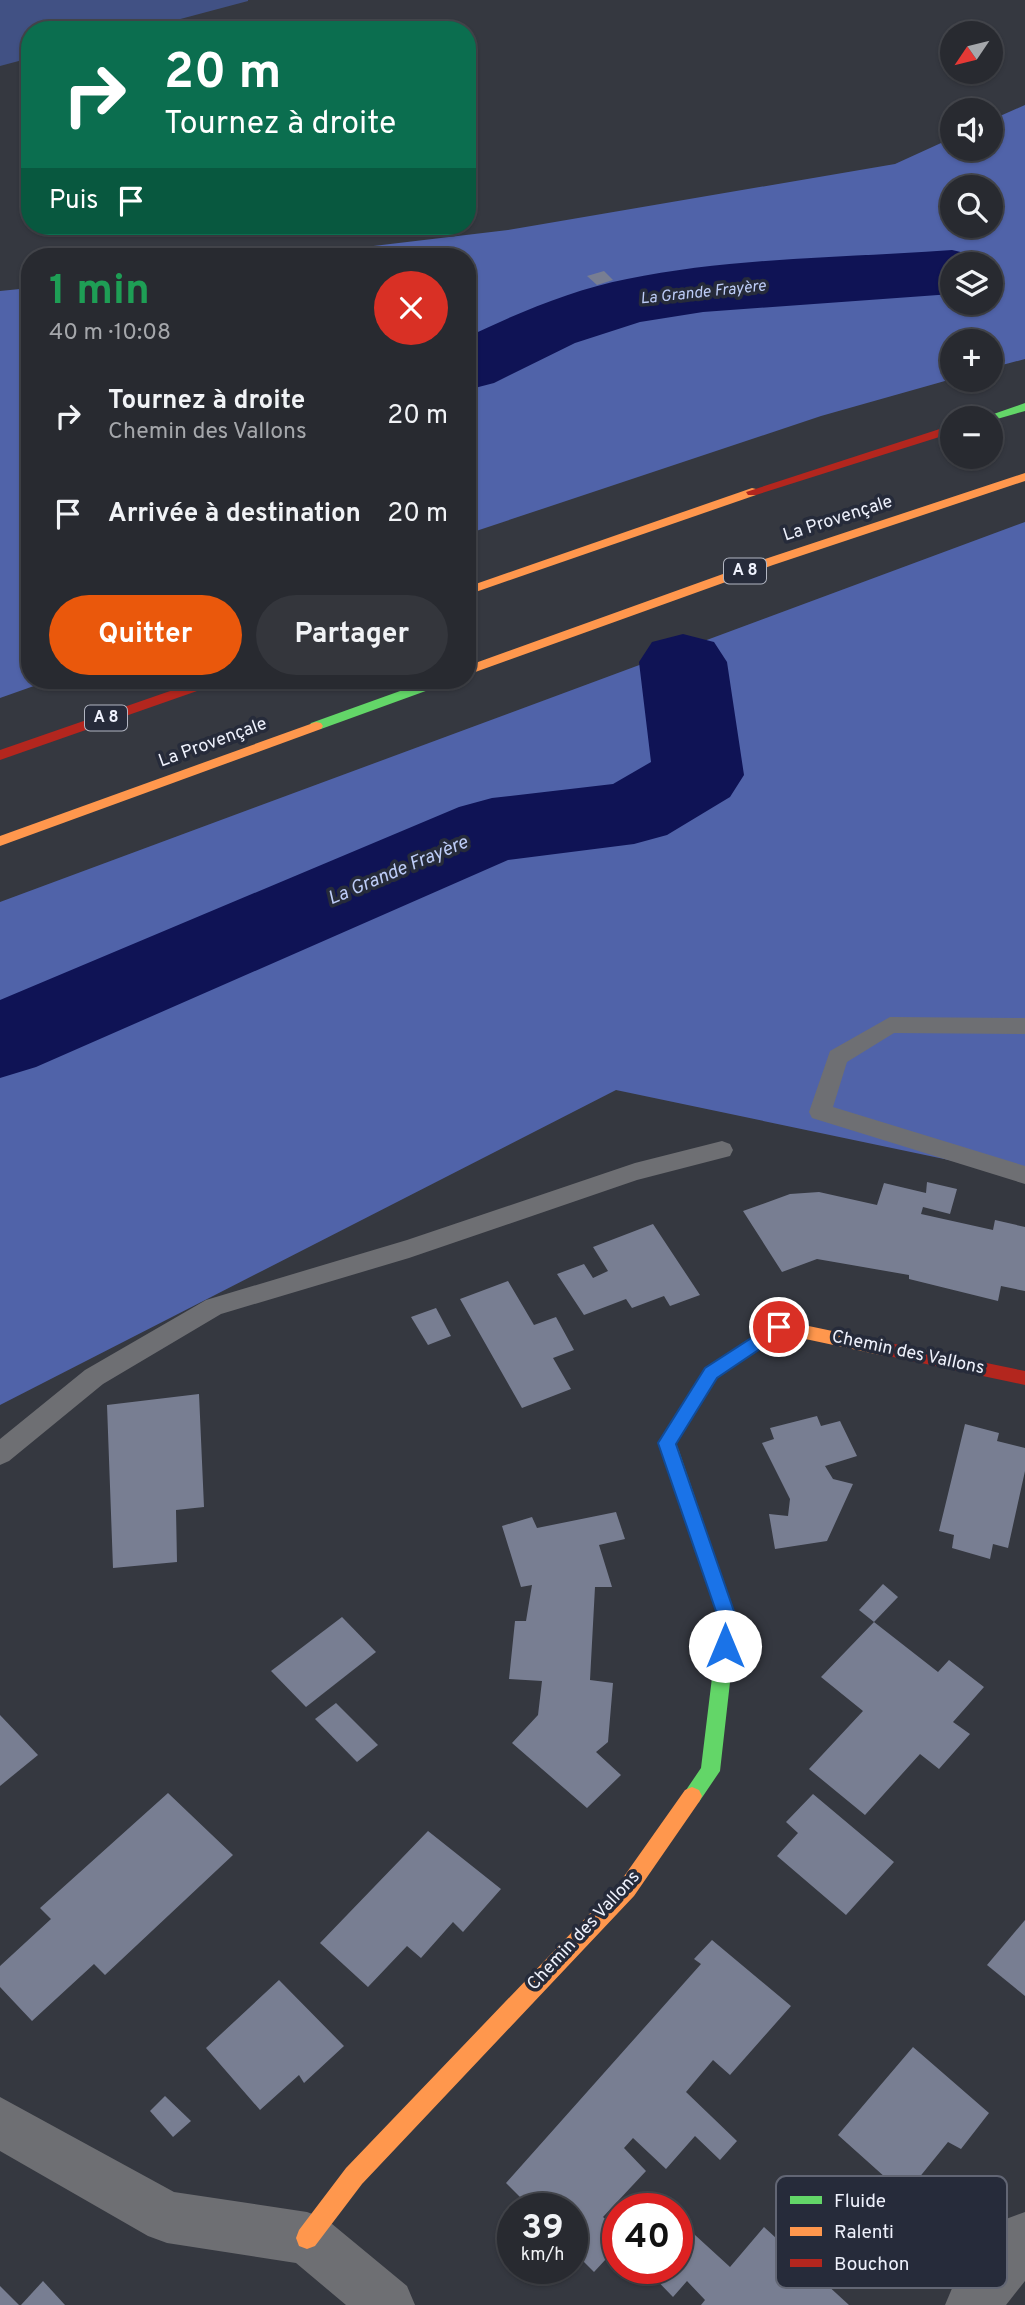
<!DOCTYPE html>
<html lang="fr">
<meta charset="utf-8">
<style>
body{margin:0;font-family:Overpass,sans-serif;background:#34363c;color:#f1f3f6;height:100vh;display:flex;flex-direction:column;font-size:26px;white-space:nowrap}
*{box-sizing:border-box;margin:0}
p{font-size:23px;color:#a5a7ab}
.icon{flex:none;width:38px;height:38px;fill:none;stroke:currentColor;stroke-width:2;stroke-linecap:round;stroke-linejoin:round}
.map{position:relative;flex:1;overflow:hidden}
.sheet{position:absolute;left:21px;top:248px;width:455px;height:441px;display:flex;flex-direction:column;background:#282a30;border-radius:28px;box-shadow:0 2px 5px #0004,0 0 0 2px #44464c}
.sheet>*{flex:none}
.top-card{position:absolute;left:21px;top:21px;width:455px;height:214px;border-radius:28px;box-shadow:0 2px 5px #0004,0 0 0 2px #44464c;background:#0b6e4f;color:#fff;overflow:hidden}
.needle{width:46px;rotate:235deg}
.controls{position:absolute;left:940px;top:21px;display:grid;gap:14px}
.controls a{display:grid;place-items:center;width:63px;height:63px;border-radius:50%;background:#282a30;box-shadow:0 2px 5px #0004,0 0 0 2px #44464c;font-size:35px}
.speed{position:absolute;left:497px;top:2193px;display:flex;gap:14px;font-size:35px;font-weight:700;text-align:center}
.speed>*{display:grid;place-content:center;width:91px;height:91px;border-radius:50%;background:#282a30;box-shadow:0 2px 5px #0004,0 0 0 2px #44464c;line-height:1}
.speed small{font-size:18px;font-weight:400}
.speed .limit{border:10px solid #d22;background:#fff;color:#111}
.pin{position:absolute;display:grid;place-items:center;width:60px;height:60px;color:#fff;margin:-30px;border:4px solid #fff;border-radius:50%;box-shadow:0 2px 7px #0007}
.me{position:absolute;width:77px;margin:-38px;rotate:0deg;stroke-linejoin:round;filter:drop-shadow(0 0 5px #0008)}
.turn{display:flex;align-items:center;gap:24px;height:147px;padding:0 28px;font-size:32px}
.turn .icon{width:91px;height:91px;stroke-width:2.5}
.turn b{display:block;font-size:49px;line-height:60px}
.then{display:flex;align-items:center;height:66px;padding:0 28px;background:#0003;gap:14px;font-size:26px}
.round{display:grid;place-items:center;flex:none;width:74px;height:74px;border-radius:37px;background:#34363c}
.summary{display:flex;align-items:center;justify-content:space-between;height:119px;padding:0 28px}
h1{font-size:42px;font-weight:700;line-height:52px;color:#1e9e55}
.button{display:flex;gap:14px;margin-top:auto;padding:14px 28px}
.button a{flex:1;height:80px;border-radius:42px;background:#ea580c;color:#fff;font-size:28px;font-weight:700;line-height:80px;text-align:center}
.button a+a{background:#34363c;color:#f1f3f6}
ul{padding:0;list-style:none}
li{display:flex;align-items:center;gap:21px;height:98px;padding:0 28px}
li div{flex:1}
li b{display:block;font-size:26px}
li em{font-style:normal}
.map>svg:first-child{display:block}
.green{fill:#415184}
.forest{fill:#5063a9;fill-rule:evenodd}
.lines{fill:none;stroke-linecap:round;stroke-linejoin:round}
.river{fill:#0f1355;fill-rule:evenodd}
.building{fill:#787e92}
.lane{fill:#6e6f73;fill-rule:evenodd}
.street{fill:#6e6f73;fill-rule:evenodd}
.fast{fill:#63d668;fill-rule:evenodd}
.slow{fill:#ff974d;fill-rule:evenodd}
.jam{fill:#b3261e;fill-rule:evenodd}
.route{fill:#1a73e8;stroke:#114b97;stroke-width:2}
.labels{text-anchor:middle;dominant-baseline:central;stroke-width:7;stroke-linejoin:round;paint-order:stroke}
.far-water-label{font-size:16px;font-style:italic;fill:#bdccf7;stroke:#262b3a}
.shield{fill:#262b3a;stroke:#b2b6c2;stroke-width:2}
.shield-label{font-size:16px;font-weight:bold;fill:#eef1fc}
.street-label{font-size:18px;fill:#eef1fc;stroke:#262b3a}
.water-label{font-size:19px;font-style:italic;fill:#bdccf7;stroke:#262b3a}
.key{fill:#262b3a;stroke:#626674;stroke-width:2}
.key-label{font-size:19px;fill:#eef1fc}
</style>
<div class="map">
<svg width="1025" height="2305" viewBox="0 0 1025 2305">
<rect width="100%" height="100%" fill="#353840"/>
<path class="green" d="M0,0H248V1L139,30H30V58L0,66Z"/>
<g class="forest">
<path d="M1025,105V359L991,368L990,341H952V379L821,416L467,534V257H281L508,230L895,164L952,138V149H990L991,120ZM952,187H990V226H952ZM952,264H990V303H952Z"/>
<path d="M30,288V681H48L0,698V291Z"/>
<path d="M1025,522V1176L616,1090L0,1405V902Z"/>
</g>
<g class="lines">
<g class="river">
<path d="M952,250L978,256L983,264H952V294L703,312L640,322L575,343L494,383L467,390V337C518,313 571,290 627,279C733,257 845,258 952,250Z"/>
<path d="M683,634L714,642L727,662L744,775L730,797L667,835L634,844L508,860L36,1067L0,1078V1000L459,807L492,798L613,784L651,762L639,662L652,642Z"/>
</g>
</g>
<g class="building">
<path d="M604,271L613,280L597,285L587,276Z"/>
<path d="M927,1182L957,1189L950,1214L923,1207L921,1214L993,1230L995,1220L1025,1227V1291L1001,1286L998,1301L909,1279V1275L817,1259L782,1272L743,1211L790,1194L819,1192L877,1205L884,1183L926,1193Z"/>
<path d="M653,1224L700,1295L670,1306L664,1296L632,1308L626,1299L584,1315L557,1274L584,1264L593,1278L608,1271L593,1247Z"/>
<path d="M508,1281L534,1325L556,1317L574,1350L553,1358L571,1389L522,1408L460,1299Z"/>
<path d="M436,1308L451,1336L428,1345L411,1317Z"/>
<path d="M199,1394L204,1507L176,1510L177,1562L113,1568L107,1405Z"/>
<path d="M817,1416L821,1426L840,1421L857,1456L825,1466L833,1479L853,1484L827,1541L775,1549L769,1514L788,1516L790,1499L762,1443L774,1439L770,1428Z"/>
<path d="M965,1424L999,1433L997,1441L1025,1448V1471L1008,1548L993,1544L990,1559L952,1548L954,1535L939,1531Z"/>
<path d="M616,1512L625,1539L599,1545L612,1587H595L590,1680L613,1683L608,1742L596,1752L621,1775L587,1808L512,1743L538,1715L542,1681L509,1679L515,1621H526L532,1585L521,1587L502,1526L532,1517L537,1528Z"/>
<path d="M883,1584L898,1597L874,1622L859,1610Z"/>
<path d="M342,1617L376,1652L306,1707L271,1671Z"/>
<path d="M874,1622L938,1672L949,1660L984,1687L953,1722L970,1734L939,1769L920,1754L865,1815L809,1769L863,1711L821,1677Z"/>
<path d="M336,1703L378,1745L357,1762L315,1719Z"/>
<path d="M0,1715L38,1755L0,1786Z"/>
<path d="M168,1793L233,1855L105,1975L94,1964L32,2021L0,1987V1966L51,1919L40,1908Z"/>
<path d="M813,1794L894,1862L846,1915L777,1856L798,1833L786,1822Z"/>
<path d="M428,1831L501,1889L463,1932L453,1922L421,1958L407,1946L368,1987L320,1943Z"/>
<path d="M1025,1920V1996L987,1965Z"/>
<path d="M712,1940L791,2006L730,2075L713,2060L686,2092L737,2141L720,2160L695,2136L666,2169L633,2138L624,2148L646,2171L603,2217L618,2230V2246L594,2272L572,2250V2208H531L506,2183L701,1964L694,1959Z"/>
<path d="M279,1980L344,2046L304,2083L299,2075L260,2110L206,2048Z"/>
<path d="M913,2047L989,2113L961,2149L948,2142L905,2195L838,2135Z"/>
<path d="M165,2096L191,2121L173,2137L150,2111Z"/>
<path d="M683,2224L730,2267L764,2227L849,2305H701L705,2300L687,2281L673,2297L645,2268H677V2231Z"/>
<path d="M43,2281L65,2305H21Z"/>
<path d="M0,2286L19,2305H0Z"/>
</g>
<g class="lines">
<g class="lane">
<path d="M890,1017L1025,1018V1034L894,1033L847,1062L833,1107L1025,1166V1184L812,1118L809,1112L830,1051Z"/>
<path d="M722,1141L730,1144L733,1150L730,1156L637,1180L409,1258L221,1314L103,1384L9,1461L0,1465V1439L85,1370L206,1300L407,1240L635,1163Z"/>
</g>
<g class="street">
<path d="M0,2097L174,2192L307,2212L326,2219L407,2286L415,2305H346L296,2263L167,2243L148,2236L0,2151Z"/>
<path d="M1025,2212V2281L1006,2305H945L953,2286L1006,2219Z"/>
</g>
<g class="fast">
<path d="M1025,403V411L990,421V418H982Z"/>
<path d="M428,681H447L445,684L321,729H311L309,726L311,723Z"/>
<path d="M670,1444L676,1446L679,1451L737,1620L720,1771L699,1802L692,1805L685,1802L682,1796L701,1768L719,1620L661,1451L664,1446Z"/>
</g>
<g class="slow">
<path d="M1025,473V481L773,565L467,675V666L765,559Z"/>
<path d="M752,488L756,489V495L467,595V587Z"/>
<path d="M316,722L321,723L323,726L321,729L0,846V836Z"/>
<path d="M780,1320L885,1342L891,1344L893,1349L891,1354L885,1356L782,1334L717,1378L676,1444L679,1451L676,1456L670,1458L664,1456L658,1443L705,1368Z"/>
<path d="M692,1787L699,1790L702,1796L699,1802L634,1896L362,2184L315,2246L307,2249L299,2246L296,2238L299,2230L346,2168L620,1882L685,1790Z"/>
</g>
<g class="jam">
<path d="M952,425V433L756,495H748L746,492Z"/>
<path d="M199,681H219L217,684L0,760V750Z"/>
<path d="M885,1342L1025,1371V1385L879,1354L877,1349L879,1344Z"/>
</g>
</g>
<path class="route" d="M779,1320L785,1322L788,1327L785,1332L717,1378L676,1444L737,1620L732,1652L725,1654L718,1652L716,1646L719,1620L658,1443L705,1368Z"/>
<g class="labels">
<g class="far-water-label">
<text transform="translate(703 293) rotate(-6)">La Grande Frayère</text>
</g>
<g class="shield">
<rect x="724" y="558.5" width="42" height="25" rx="5"/>
<rect x="85" y="705.5" width="42" height="25" rx="5"/>
</g>
<g class="shield-label">
<text x="745" y="571">A 8</text>
<text x="106" y="718">A 8</text>
</g>
<g class="street-label">
<text transform="translate(838 519) rotate(-18)">La Provençale</text>
<text transform="translate(213 743) rotate(-20)">La Provençale</text>
<text transform="translate(908 1353) rotate(12)">Chemin des Vallons</text>
<text transform="translate(584 1931) rotate(-47)">Chemin des Vallons</text>
</g>
<g class="water-label">
<text transform="translate(398 871) rotate(-23)">La Grande Frayère</text>
</g>
</g>
<rect x="776" y="2176" width="231" height="112" rx="10" class="key"/>
<rect x="790" y="2196" width="32" height="8" fill="#63d668"/>
<rect x="790" y="2227" width="32" height="9" fill="#ff974d"/>
<rect x="790" y="2259" width="32" height="8" fill="#b3261e"/>
<g class="key-label">
<text x="834" y="2207">Fluide</text>
<text x="834" y="2238">Ralenti</text>
<text x="834" y="2270">Bouchon</text>
</g>
</svg>
<div class="controls">
<a><svg class="needle" viewBox="-14 -14 28 28"><path d="M0-13l5 13h-10z" fill="#e53935"/><path d="M0 13l5-13h-10z" fill="#a5a7ab"/></svg></a>
<a><svg class="icon" aria-label="sound" viewBox="0 0 24 24"><path d="M4 9h4l5-4v14l-5-4H4zM17 9q2 3 0 6"/></svg></a>
<a><svg class="icon" aria-label="search" viewBox="0 0 24 24"><circle cx="10" cy="10" r="6"/><path d="M15 15l6 6"/></svg></a>
<a><svg class="icon" aria-label="layers" viewBox="0 0 24 24"><path d="M12 4l9 5-9 5-9-5zM3 14l9 5 9-5"/></svg></a>
<a>+</a>
<a>−</a>
</div>
<div class="speed"><div>39<small>km/h</small></div><div class="limit">40</div></div>
<div class="pin" style="left:779px;top:1327px;background:#d93025"><svg class="icon" aria-label="arrive" viewBox="0 0 24 24"><path d="M6 21V4h12l-3 4 3 4H6"/></svg></div>
<svg class="me" style="left:725px;top:1646px" viewBox="-20 -20 40 40"><circle r="19" fill="#fff"/><path d="M0-13L10 11 0 6-10 11z" fill="#1a73e8"/></svg>
<div class="top-card">
<div class="turn"><svg class="icon" aria-label="right" viewBox="0 0 24 24"><path d="M7 20v-9h11M14 6l5 5-5 5"/></svg><div><b>20 m</b>Tournez à droite</div></div>
<div class="then">Puis<svg class="icon" aria-label="arrive" viewBox="0 0 24 24"><path d="M6 21V4h12l-3 4 3 4H6"/></svg></div>
</div>
<section class="sheet">
<div class="summary"><div><h1>1 min</h1><p>40 m · 10:08</p></div><a class="round" style="background:#d93025;color:#fff"><svg class="icon" aria-label="close" viewBox="0 0 24 24"><path d="M6 6l12 12M18 6L6 18"/></svg></a></div>
<ul>
<li><svg class="icon" aria-label="right" viewBox="0 0 24 24"><path d="M7 20v-9h11M14 6l5 5-5 5"/></svg><div><b>Tournez à droite</b><p>Chemin des Vallons</p></div><em>20 m</em></li>
<li><svg class="icon" aria-label="arrive" viewBox="0 0 24 24"><path d="M6 21V4h12l-3 4 3 4H6"/></svg><div><b>Arrivée à destination</b></div><em>20 m</em></li>
</ul>
<div class="button"><a>Quitter</a><a>Partager</a></div>
</section>
</div>
